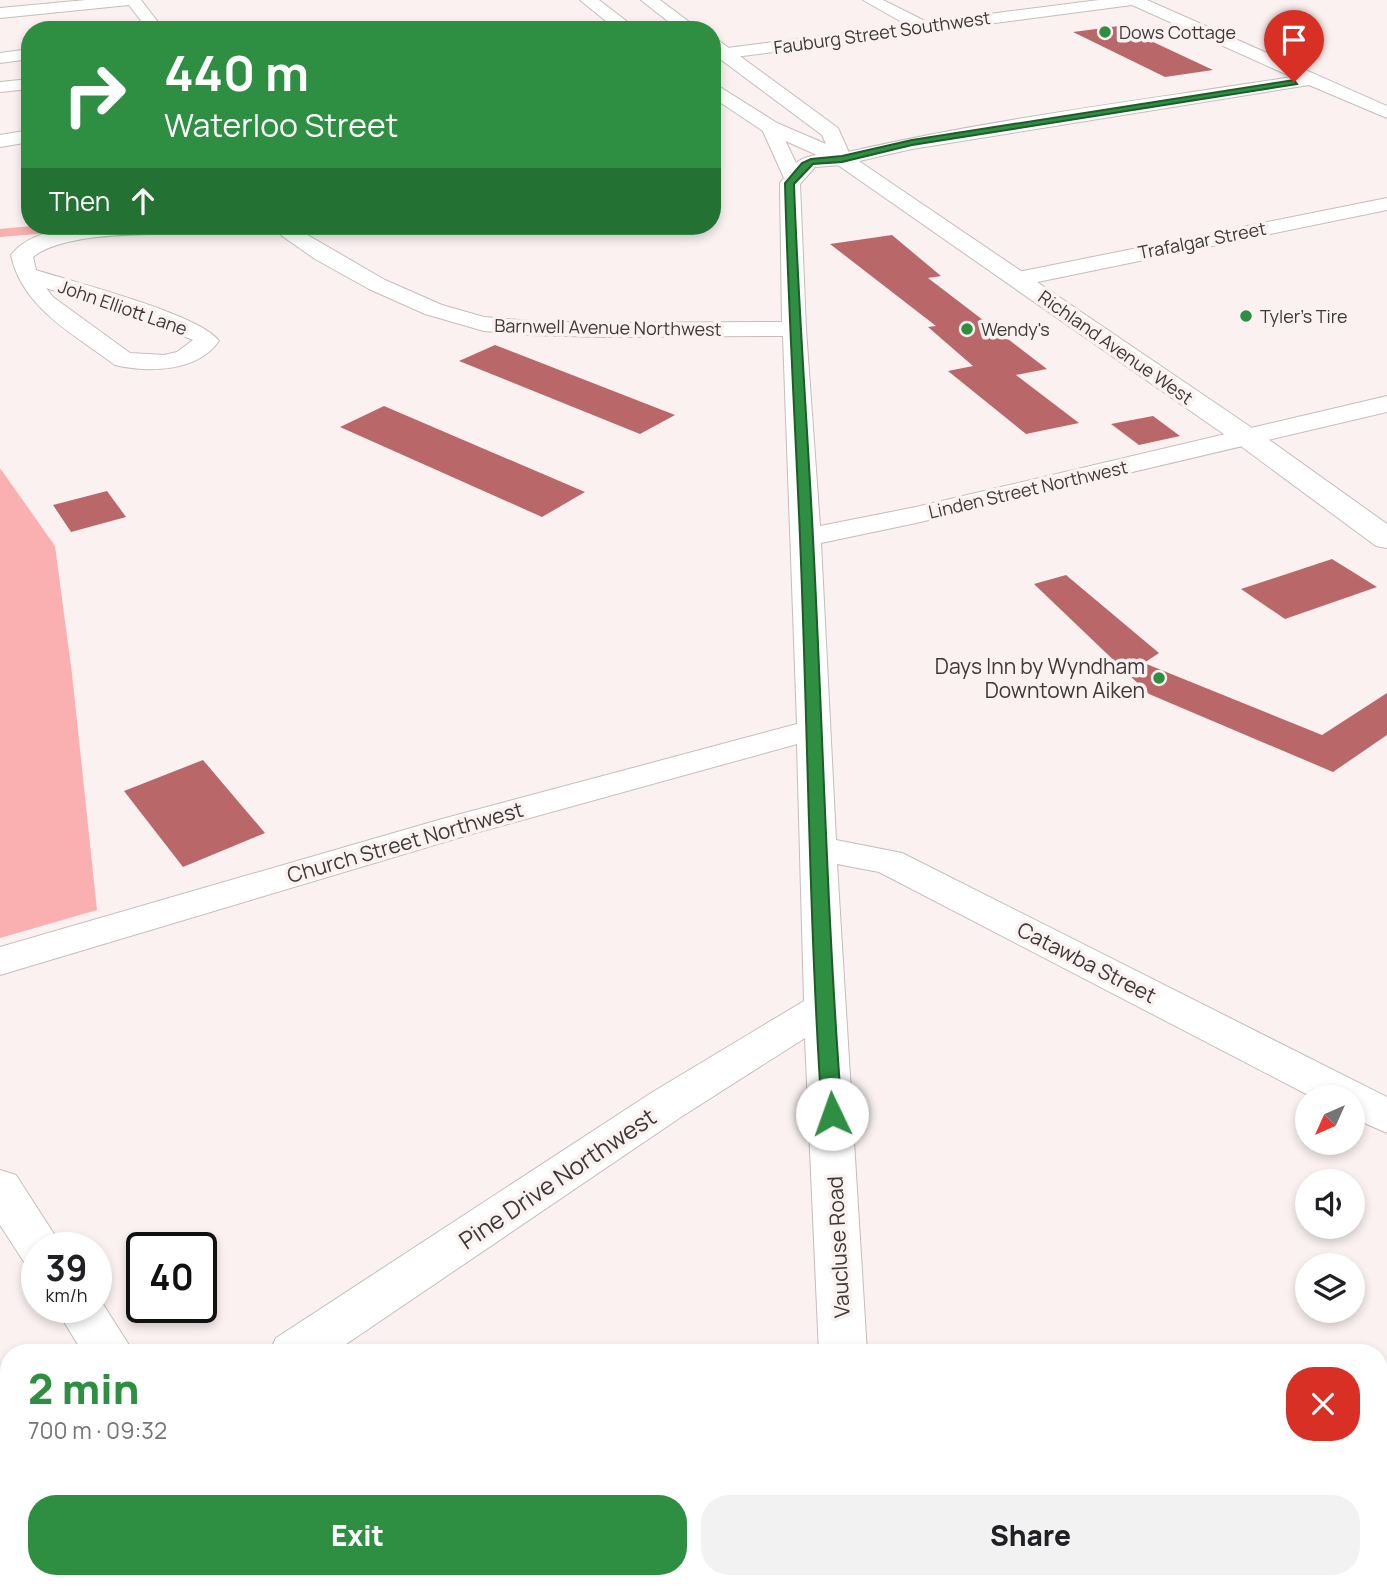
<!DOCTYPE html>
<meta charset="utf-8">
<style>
body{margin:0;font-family:Manrope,sans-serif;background:#f2f2f2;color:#202124;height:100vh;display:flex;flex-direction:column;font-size:26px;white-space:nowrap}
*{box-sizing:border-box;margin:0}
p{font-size:23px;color:#757577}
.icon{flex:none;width:38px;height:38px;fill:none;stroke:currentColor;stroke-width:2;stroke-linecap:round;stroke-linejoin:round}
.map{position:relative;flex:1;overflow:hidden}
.details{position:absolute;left:0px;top:1344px;width:1388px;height:245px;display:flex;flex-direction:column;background:#fff;border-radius:28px 28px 0 0;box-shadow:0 4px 10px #0003}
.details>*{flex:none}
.hud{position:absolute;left:21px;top:21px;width:700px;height:214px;border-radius:28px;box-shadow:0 4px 10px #0003;background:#2e8e41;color:#fff;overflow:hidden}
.needle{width:46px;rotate:225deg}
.controls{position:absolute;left:1295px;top:1085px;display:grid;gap:14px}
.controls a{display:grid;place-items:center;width:70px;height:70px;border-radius:50%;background:#fff;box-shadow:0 4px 10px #0003;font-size:35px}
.speed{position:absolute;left:21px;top:1232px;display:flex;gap:14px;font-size:35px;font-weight:700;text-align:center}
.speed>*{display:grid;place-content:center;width:91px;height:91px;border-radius:50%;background:#fff;box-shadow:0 4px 10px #0003;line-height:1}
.speed small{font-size:18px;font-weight:400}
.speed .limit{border:4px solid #111;border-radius:10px;background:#fff;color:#111}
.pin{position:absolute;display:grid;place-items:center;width:60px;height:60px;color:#fff;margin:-72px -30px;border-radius:50% 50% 50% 0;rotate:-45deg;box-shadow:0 0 7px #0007}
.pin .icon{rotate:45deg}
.me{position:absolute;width:77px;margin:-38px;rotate:357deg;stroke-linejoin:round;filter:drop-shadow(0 0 5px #0008)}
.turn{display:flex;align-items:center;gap:24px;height:147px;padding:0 28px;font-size:32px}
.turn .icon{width:91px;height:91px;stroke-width:2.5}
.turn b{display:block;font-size:49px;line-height:60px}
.then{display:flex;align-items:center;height:66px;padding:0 28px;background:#0003;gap:14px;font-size:26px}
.round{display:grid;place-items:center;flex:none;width:74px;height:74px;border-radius:28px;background:#f2f2f2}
.overview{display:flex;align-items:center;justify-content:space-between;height:119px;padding:0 28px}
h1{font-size:42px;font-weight:800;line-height:52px;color:#2e8e41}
.button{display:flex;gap:14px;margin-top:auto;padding:14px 28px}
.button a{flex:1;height:80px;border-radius:28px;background:#2e8e41;color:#fff;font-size:28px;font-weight:800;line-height:80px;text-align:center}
.button a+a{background:#f2f2f2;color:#202124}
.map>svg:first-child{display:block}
.green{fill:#fab0b1}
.building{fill:#ba676a}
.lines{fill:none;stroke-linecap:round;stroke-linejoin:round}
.minor-casing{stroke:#c6bcbc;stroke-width:2}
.major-casing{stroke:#c6bcbc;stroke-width:2}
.minor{fill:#fff;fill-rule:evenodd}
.major{fill:#fff;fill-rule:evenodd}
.route{fill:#2e8e41;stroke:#1e5c2a;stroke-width:2}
.poi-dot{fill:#2e8e41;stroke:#fbf1f1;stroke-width:2.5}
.labels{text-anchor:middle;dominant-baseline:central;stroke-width:7;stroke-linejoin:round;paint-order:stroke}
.far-street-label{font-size:18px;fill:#3d3939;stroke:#fbf1f1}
.far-poi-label{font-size:18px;fill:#3d3939;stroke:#fbf1f1;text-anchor:start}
.poi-label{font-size:21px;fill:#3d3939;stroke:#fbf1f1;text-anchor:end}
.street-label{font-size:21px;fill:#3d3939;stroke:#fbf1f1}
.near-street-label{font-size:24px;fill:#3d3939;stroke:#fbf1f1}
</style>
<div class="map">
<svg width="1387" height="1589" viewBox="0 0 1387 1589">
<rect width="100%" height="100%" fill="#fbf1f1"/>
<g class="green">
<path d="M31,226H135L0,237V229Z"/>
<path d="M0,468L55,546L72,674L97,910L0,938Z"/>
</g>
<g class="building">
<path d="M1119,26L1213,70L1165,77L1073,32Z"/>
<path d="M892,235L941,276L928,278L1047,369L1016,375L1079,423L1026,434L948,371L973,366L928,327L936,326L830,244Z"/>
<path d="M495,345L675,415L640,434L459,361Z"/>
<path d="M384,406L585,492L542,517L340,427Z"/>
<path d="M1153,416L1180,436L1139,445L1111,424Z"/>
<path d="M107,491L126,517L71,532L53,505Z"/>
<path d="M1332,559L1377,587L1285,619L1241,589Z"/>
<path d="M1066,575L1159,653L1144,663L1322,735L1387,693V735L1333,772L1149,694L1034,584Z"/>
<path d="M203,760L265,833L183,867L124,791Z"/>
</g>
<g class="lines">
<g class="minor-casing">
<g id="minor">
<path d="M86,0H141L164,30H148L129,5L0,18V8Z"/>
<path d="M863,0H883L927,22L1099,0H1147L1387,106V118L1309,85L912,149L842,165L815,167L800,184L806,329L820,526L916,507L1387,396V412L916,523L821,543L836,840L902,853L1387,1097V1133L1353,1118V1097H1312L879,872L837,864L867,1353H819L805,1038L681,1117L333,1353H269L276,1338L651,1093L804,1001L797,744L468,835L0,975V947L442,819L797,724L783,336L602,337L530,335L484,331L425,314L369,289L315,259L268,226H292L385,280L442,305L484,317L530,321L602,323L782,322L780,183L784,178L761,127L763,123H777L796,163C811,151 835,155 852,151C997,118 1146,100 1292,77L1132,5L712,60V50L907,25Z"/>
<path d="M30,49V59L0,63V53Z"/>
<path d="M30,79V89L0,92V82Z"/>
<path d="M30,130V142L0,147V135Z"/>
<path d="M1387,198V210L1018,286L1010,284L1007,279L1010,274L1018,272Z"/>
<path d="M92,226H236L233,230L226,232C177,236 71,227 33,257L36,270C73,282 200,314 219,341C197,372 149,373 115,365C75,335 22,308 11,255C28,232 66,228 92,226ZM46,288L139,318L193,340L177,352L164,355L130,353L53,297Z"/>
<path d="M0,1170L16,1175L63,1248H37V1266L24,1262L0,1225Z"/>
<path d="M96,1293L134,1353H83L55,1307H96Z"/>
<path d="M9,1491V1542L0,1545V1494Z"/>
<path d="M249,1580H306L309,1589H253Z"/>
<rect x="824" y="1580" width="54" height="9"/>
</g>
</g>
<g class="major-casing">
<g id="major">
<path d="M580,0H599L638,30H617Z"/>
<path d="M641,0H660L700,30H679Z"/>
<path d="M712,39L718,40L838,128L850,155L1258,432L1387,524V548L1376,546L1238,444L835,163L763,131L712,97V82L777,123L826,144L822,135L712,53Z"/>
</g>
</g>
<use href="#minor" class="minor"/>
<use href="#major" class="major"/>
</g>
<path class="route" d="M1294,80L1297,84L912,145L842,162L813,164L794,184C798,302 807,419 813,538C823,730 827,922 842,1114L839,1119L832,1121L825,1119L822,1114C809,922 808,730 800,537C795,419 788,302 785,183L802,163L811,159L842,156L912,140Z"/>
<g class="poi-dot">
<circle cx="1105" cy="32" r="7"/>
<circle cx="1246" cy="316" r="7"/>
<circle cx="967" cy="329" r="7"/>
<circle cx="1159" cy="678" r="7"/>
</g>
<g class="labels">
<g class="far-street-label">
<text transform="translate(882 32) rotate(-8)">Fauburg Street Southwest</text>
<text transform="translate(1202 240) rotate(-11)">Trafalgar Street</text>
<text transform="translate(123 307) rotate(19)">John Elliott Lane</text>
<text transform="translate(608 327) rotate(1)">Barnwell Avenue Northwest</text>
<text transform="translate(1116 347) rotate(35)">Richland Avenue West</text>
<text transform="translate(1028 489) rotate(-13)">Linden Street Northwest</text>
</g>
<g class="far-poi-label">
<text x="1119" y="32">Dows Cottage</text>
<text x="1260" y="316">Tyler's Tire</text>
<text x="981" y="329">Wendy's</text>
</g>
<g class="poi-label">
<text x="1145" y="666">Days Inn by Wyndham<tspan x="1145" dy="24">Downtown Aiken</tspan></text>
</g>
<g class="street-label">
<text transform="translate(405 842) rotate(-16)">Church Street Northwest</text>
<text transform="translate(1087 962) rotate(27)">Catawba Street</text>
<text transform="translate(838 1247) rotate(-93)">Vaucluse Road</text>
</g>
<g class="near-street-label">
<text transform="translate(557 1178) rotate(-34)">Pine Drive Northwest</text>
</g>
</g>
</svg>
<div class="controls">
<a><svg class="needle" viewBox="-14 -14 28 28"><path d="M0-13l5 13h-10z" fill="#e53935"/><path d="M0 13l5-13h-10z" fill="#757577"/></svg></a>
<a><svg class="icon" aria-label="sound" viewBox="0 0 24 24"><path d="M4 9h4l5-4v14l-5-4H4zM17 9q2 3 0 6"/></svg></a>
<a><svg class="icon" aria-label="layers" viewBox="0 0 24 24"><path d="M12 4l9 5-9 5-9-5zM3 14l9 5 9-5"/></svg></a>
</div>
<div class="speed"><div>39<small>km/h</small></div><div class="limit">40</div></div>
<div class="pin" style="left:1294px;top:82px;background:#d93025"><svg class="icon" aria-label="arrive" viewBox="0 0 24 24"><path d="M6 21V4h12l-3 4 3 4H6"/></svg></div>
<svg class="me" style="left:832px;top:1114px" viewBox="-20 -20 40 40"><circle r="19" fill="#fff"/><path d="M0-13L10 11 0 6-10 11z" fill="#2e8e41"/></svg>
<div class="hud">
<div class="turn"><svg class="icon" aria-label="right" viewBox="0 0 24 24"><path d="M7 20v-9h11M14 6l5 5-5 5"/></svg><div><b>440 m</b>Waterloo Street</div></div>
<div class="then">Then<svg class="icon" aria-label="ahead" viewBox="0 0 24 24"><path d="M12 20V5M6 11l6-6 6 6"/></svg></div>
</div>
<section class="details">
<div class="overview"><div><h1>2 min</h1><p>700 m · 09:32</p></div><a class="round" style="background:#d93025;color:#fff"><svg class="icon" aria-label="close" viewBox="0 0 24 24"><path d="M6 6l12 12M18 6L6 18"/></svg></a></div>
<div class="button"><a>Exit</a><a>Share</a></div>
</section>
</div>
